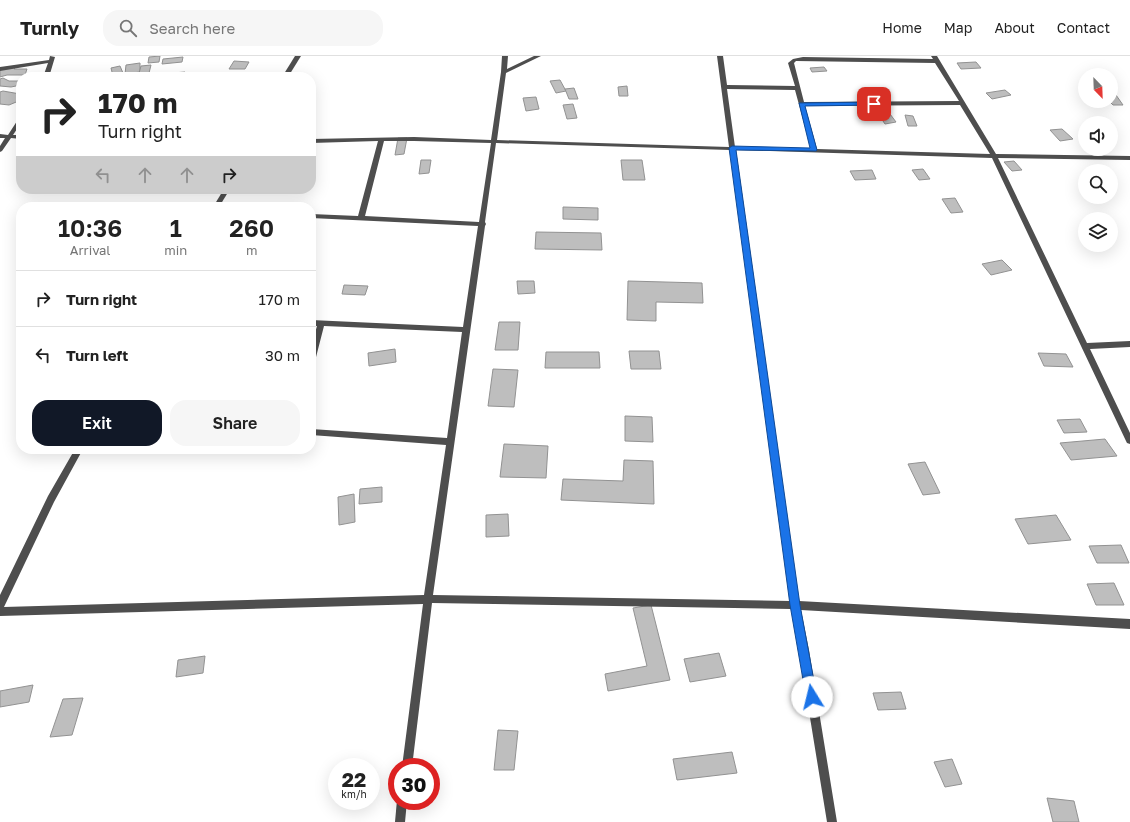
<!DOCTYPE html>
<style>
body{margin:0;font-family:"Golos Text",sans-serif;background:#f6f6f6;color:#222;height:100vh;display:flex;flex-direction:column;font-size:15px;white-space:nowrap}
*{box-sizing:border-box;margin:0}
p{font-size:13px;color:#767676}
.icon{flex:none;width:22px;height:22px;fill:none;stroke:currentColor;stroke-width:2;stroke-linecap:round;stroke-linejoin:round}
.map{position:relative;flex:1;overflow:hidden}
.side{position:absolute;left:16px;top:146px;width:300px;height:252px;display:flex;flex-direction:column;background:#fff;border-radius:16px;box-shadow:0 4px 16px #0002}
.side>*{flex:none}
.top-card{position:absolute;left:16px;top:16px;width:300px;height:122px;border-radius:16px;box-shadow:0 4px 16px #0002;background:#fff;color:#222;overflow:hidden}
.needle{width:26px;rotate:157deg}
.fabs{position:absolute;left:1078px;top:12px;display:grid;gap:8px}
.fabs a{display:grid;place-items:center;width:40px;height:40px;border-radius:50%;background:#fff;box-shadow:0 4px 16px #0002;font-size:20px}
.speed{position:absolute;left:328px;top:702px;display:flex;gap:8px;font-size:20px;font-weight:700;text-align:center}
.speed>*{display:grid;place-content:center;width:52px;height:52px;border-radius:50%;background:#fff;box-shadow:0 4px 16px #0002;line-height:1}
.speed small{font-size:10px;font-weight:400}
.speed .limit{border:6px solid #d22;background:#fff;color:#111}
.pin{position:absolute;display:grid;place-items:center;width:34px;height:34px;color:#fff;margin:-17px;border-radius:8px;box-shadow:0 2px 6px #0006}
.me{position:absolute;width:44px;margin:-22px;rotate:351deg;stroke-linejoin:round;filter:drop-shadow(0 0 3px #0008)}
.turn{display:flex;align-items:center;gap:14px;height:84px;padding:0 16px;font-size:18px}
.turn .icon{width:52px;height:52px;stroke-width:2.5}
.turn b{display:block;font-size:28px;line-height:34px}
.lanes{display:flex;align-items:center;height:38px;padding:0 16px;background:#0003;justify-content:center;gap:20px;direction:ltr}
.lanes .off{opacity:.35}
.eta{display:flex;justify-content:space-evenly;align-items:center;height:68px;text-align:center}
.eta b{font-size:24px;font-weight:600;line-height:28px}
.button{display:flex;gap:8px;margin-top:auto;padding:8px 16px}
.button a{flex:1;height:46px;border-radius:16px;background:#111827;color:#fff;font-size:16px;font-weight:600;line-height:46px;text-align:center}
.button a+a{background:#f6f6f6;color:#222}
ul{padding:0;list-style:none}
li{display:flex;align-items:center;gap:12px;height:56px;padding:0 16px;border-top:1px solid #e0e0e0}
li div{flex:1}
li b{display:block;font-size:15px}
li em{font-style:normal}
header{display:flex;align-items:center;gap:24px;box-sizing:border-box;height:56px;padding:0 20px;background:#fff;border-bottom:1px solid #e0e0e0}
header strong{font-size:19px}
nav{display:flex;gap:22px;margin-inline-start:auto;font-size:14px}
.search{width:280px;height:36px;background:#f6f6f6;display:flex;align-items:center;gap:10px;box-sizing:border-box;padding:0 14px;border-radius:16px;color:#767676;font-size:15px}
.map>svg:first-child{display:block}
.building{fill:#bebebe;stroke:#929292}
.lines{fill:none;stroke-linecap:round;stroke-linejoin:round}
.street{fill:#4e4e4e;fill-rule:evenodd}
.route{fill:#1a73e8;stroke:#114b97}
</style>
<header>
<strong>Turnly</strong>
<div class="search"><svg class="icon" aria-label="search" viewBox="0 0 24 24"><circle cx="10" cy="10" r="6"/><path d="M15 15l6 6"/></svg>Search here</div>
<nav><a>Home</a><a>Map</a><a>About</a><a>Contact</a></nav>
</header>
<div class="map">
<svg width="1130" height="766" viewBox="0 0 1130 766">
<rect width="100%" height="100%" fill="#fff"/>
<g class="building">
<path d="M160,0L159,6L148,7L149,1Z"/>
<path d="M183,1L182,6L162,8L163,3Z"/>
<path d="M234,5L249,6L245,13H229Z"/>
<path d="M976,6L981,12L961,13L957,7Z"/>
<path d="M140,7V16L125,18L126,9Z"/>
<path d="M151,9L148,21H138L141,10Z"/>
<path d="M120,10L123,17L113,20L111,12Z"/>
<path d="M16,11L14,13H27L25,19H7L0,21V13Z"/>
<path d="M824,11L827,15L812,16L810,12Z"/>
<path d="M185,16L183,21H171L173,17Z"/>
<path d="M3,22L9,25H19L16,30L11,31L0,30V23Z"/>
<path d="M560,24L566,35L556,37L550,25Z"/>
<path d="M627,30L628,40H619L618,31Z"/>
<path d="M574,32L578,43H569L565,33Z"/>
<path d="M1005,34L1011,39L992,43L986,37Z"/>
<path d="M3,35L20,38L21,44L9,49L0,48V36Z"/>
<path d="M1111,39H1116L1123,49H1113L1109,45H1111Z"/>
<path d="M536,41L539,53L526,55L523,42Z"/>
<path d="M573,48L577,62L567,63L563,49Z"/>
<path d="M890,58L896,66L885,68L879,59Z"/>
<path d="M905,59L913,60L917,70H908Z"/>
<path d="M1062,73L1073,83L1060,85L1050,74Z"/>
<path d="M398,82H407L404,98L395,99Z"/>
<path d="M421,104H431L429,117L419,118Z"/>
<path d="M621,104H642L645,124H623Z"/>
<path d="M1014,105L1022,114L1012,115L1004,106Z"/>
<path d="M923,113L930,123L919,124L912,114Z"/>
<path d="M872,114L876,123L855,124L850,115Z"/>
<path d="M955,142L963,156L951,157L942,143Z"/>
<path d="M563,151L598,152V164L563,163Z"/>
<path d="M536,176L601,177L602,194L535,193Z"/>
<path d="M1002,204L1012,214L991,219L982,208Z"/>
<path d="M517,225H534L535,237L518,238Z"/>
<path d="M628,225L702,227L703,247L656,246V265L627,264Z"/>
<path d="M344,229L368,230L365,239L342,238Z"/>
<path d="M499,266H520L518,294H495Z"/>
<path d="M395,293L396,306L369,310L368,297Z"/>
<path d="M629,295H659L661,313H631Z"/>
<path d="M546,296H599L600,312H545Z"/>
<path d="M1038,297L1066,298L1073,311L1044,310Z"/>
<path d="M493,313L518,314L514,351L488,350Z"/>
<path d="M625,360L652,361L653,386L625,385Z"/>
<path d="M1080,363L1087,376L1064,377L1057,364Z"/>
<path d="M1105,383L1117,400L1071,404L1060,387Z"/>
<path d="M504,388L548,390L546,422L500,421Z"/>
<path d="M624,404L653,405L654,448L561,444L563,423L623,425Z"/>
<path d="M925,406L940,437L923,439L908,408Z"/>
<path d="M382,431V446L359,448L360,433Z"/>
<path d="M354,438L355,466L339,469L338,441Z"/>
<path d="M508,458L509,480L486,481V459Z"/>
<path d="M1056,459L1071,484L1028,488L1015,463Z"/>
<path d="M1121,489L1129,507H1097L1089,490Z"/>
<path d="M1114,527L1124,549H1096L1087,528Z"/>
<path d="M651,549L670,624L608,635L605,618L647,610L633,552Z"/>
<path d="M719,597L726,620L690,626L684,603Z"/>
<path d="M205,600L203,617L176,621L178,604Z"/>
<path d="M33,629L29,646L0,651V635Z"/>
<path d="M901,636L906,653L878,654L873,637Z"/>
<path d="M83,642L72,679L50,681L63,643Z"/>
<path d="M498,674L518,675L514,714H494Z"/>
<path d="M732,696L737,717L677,724L673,703Z"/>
<path d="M952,703L962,728L945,731L934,706Z"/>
<path d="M1047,742L1074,745L1079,766H1053Z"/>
</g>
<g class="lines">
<g class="street">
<path d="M50,0L55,1L49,21H43L48,7L0,15V11L49,4Z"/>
<path d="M295,0H301L288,21H282Z"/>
<path d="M502,0H508L507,13L534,0H541L506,17L497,84L729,91L717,0H723L727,29L795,30L788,7L793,3L803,1L933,3L931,0H937L996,98L1130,100V104L998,102L1087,287L1130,285V291L1090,293L1130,377V388L1127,387L1126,385L992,102L736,94L799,545L1130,563V573L801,554L809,594L837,766H827L799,594L791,553L432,547L412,711H402L423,548L0,560V539L48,440L75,393H83L54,446L4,551L424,539L446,389L311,379V373L447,382L462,276L324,270L315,305L311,308V291L317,270H311V264L463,271L478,170L311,162V158L358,160L378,85L311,87V83L414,81L491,84L501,16ZM796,5L935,7L959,45L804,46L794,7ZM727,33L795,34L811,93L735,91ZM960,49L990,98L817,93L805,50ZM384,85H414L491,87L479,166L365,160ZM496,87L730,94L790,545L433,539L485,170L486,168L485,166Z"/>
<path d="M21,61V67L13,79H21V83L11,82L2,95L0,96V90L5,82H0V78L8,79L19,62Z"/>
<path d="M224,133H230L219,151H213Z"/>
<path d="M397,744L407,745L405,766H395Z"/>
</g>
</g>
<path class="route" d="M874,46H877V49L805,50L817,94L816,95L736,94L800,549L817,641L816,645L812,647L808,645L806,641L790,549L729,92L732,90L810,92L799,47Z"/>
</svg>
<div class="fabs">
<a><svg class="needle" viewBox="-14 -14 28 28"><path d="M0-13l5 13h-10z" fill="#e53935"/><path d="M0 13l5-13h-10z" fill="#767676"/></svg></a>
<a><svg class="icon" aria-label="sound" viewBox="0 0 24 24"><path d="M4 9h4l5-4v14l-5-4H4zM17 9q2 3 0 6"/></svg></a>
<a><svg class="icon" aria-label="search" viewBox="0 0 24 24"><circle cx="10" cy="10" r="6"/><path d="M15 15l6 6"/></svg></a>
<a><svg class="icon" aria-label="layers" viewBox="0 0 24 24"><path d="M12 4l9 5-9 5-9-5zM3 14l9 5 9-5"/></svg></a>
</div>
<div class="speed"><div>22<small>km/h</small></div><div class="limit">30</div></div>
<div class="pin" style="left:874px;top:48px;background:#d93025"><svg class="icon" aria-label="arrive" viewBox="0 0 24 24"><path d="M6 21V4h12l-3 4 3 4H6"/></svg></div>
<svg class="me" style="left:812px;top:641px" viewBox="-20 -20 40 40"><circle r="19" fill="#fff"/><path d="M0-13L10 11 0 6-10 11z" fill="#1a73e8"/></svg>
<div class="top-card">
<div class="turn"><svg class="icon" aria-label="right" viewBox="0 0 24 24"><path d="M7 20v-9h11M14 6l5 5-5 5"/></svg><div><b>170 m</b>Turn right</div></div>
<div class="lanes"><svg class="icon off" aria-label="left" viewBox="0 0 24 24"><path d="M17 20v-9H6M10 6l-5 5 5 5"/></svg><svg class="icon off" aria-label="ahead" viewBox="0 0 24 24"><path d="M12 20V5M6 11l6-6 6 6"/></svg><svg class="icon off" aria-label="ahead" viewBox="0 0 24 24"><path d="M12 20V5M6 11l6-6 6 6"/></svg><svg class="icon" aria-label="right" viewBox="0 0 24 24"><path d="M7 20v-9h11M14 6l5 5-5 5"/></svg></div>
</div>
<section class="side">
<div class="eta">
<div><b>10:36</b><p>Arrival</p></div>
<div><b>1</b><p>min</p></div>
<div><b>260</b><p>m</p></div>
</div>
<ul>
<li><svg class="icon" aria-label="right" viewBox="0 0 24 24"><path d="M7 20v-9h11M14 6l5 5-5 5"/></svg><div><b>Turn right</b></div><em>170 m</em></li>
<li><svg class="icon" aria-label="left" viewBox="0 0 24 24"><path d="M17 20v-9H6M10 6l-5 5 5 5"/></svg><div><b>Turn left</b></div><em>30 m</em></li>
</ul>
<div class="button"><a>Exit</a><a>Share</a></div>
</section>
</div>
